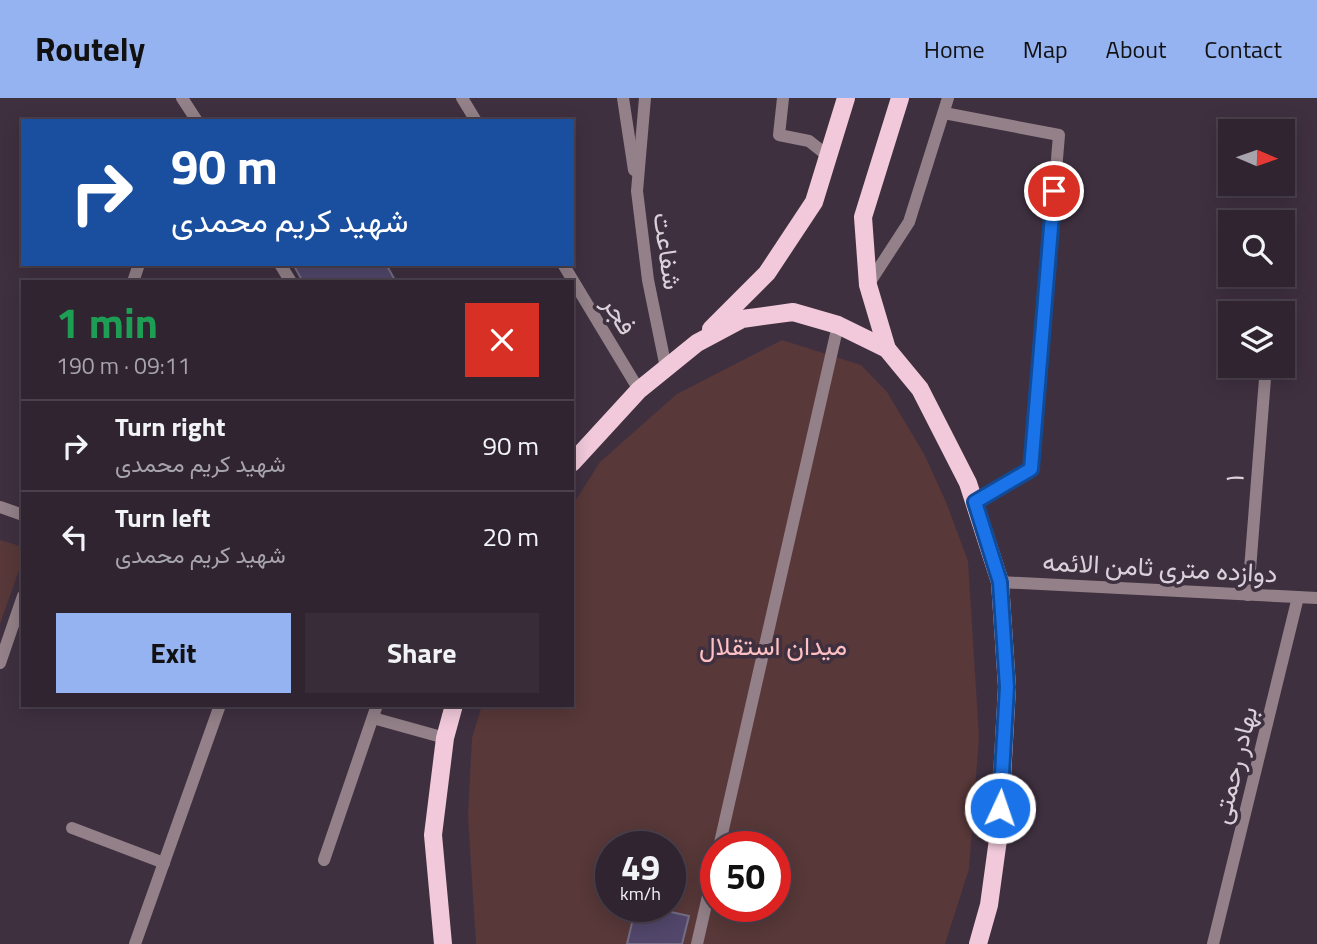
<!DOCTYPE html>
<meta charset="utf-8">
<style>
body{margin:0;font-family:"Titillium Web",Vazirmatn,sans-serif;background:#372c38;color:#f1f3f6;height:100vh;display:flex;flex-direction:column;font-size:26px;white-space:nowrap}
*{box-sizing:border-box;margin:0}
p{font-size:23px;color:#a7a4ab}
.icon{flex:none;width:38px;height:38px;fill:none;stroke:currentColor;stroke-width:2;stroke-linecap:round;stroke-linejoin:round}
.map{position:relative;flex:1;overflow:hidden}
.side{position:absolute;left:21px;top:182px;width:553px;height:427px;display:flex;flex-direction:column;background:#2f2430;border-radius:0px;box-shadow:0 4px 18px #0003,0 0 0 2px #4a414c}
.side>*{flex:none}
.banner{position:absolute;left:21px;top:21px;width:553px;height:147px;border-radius:0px;box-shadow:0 4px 18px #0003,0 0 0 2px #4a414c;background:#1a4fa0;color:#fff;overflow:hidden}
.needle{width:46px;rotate:92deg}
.controls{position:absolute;left:1218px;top:21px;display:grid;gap:14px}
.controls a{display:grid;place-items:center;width:77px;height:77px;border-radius:0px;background:#2f2430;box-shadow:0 4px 18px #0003,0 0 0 2px #4a414c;font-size:35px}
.speed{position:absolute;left:595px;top:733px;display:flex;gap:14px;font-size:35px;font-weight:700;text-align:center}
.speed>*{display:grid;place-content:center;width:91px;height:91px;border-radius:50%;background:#2f2430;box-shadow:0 4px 18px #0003,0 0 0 2px #4a414c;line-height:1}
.speed small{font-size:18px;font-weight:400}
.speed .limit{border:10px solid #d22;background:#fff;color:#111}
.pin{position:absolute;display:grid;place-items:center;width:60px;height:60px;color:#fff;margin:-30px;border:4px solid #fff;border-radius:50%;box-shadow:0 2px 7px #0007}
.me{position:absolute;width:77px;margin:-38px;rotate:3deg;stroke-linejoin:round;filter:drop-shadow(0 0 5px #0008)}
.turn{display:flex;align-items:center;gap:24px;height:147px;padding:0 35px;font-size:32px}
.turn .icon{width:91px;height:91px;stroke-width:2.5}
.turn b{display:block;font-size:49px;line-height:60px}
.round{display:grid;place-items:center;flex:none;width:74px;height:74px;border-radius:0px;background:#372c38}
.headline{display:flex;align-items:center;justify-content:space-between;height:119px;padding:0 35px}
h1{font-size:42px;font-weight:700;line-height:52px;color:#1e9e55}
.button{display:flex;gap:14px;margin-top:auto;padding:14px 35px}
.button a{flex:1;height:80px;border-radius:0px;background:#95b2f1;color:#111;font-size:28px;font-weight:700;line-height:80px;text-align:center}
.button a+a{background:#372c38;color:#f1f3f6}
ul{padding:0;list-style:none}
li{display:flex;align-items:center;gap:21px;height:91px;padding:0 35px;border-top:2px solid #4a414c}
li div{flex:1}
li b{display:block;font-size:26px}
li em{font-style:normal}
header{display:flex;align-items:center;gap:42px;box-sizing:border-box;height:98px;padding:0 35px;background:#95b2f1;color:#111}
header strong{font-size:33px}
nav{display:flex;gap:38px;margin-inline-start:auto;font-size:24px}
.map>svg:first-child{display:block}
.green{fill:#583839;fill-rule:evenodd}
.building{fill:#52476b;stroke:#746e84;stroke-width:2}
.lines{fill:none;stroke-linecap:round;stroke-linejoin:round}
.minor{stroke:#938088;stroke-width:12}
.major{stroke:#f1c9da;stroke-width:18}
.route-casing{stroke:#114b97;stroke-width:18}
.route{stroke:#1a73e8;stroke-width:12}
.labels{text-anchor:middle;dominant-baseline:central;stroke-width:7;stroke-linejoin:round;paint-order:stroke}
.street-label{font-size:26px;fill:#dad0da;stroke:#3f3040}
.park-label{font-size:26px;fill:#fec0c2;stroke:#3f3040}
</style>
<header>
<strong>Routely</strong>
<nav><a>Home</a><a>Map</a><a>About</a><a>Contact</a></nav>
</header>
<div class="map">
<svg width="1317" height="846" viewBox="0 0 1317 846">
<rect width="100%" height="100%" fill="#3f3040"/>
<g class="green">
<path d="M782,242L861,267L887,294L924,356L946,404L968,463L979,639L969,771L945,846H476L468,718L472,640L482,607H572V408L600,364L677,296ZM611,749H670V808H611ZM716,749H775V808H716Z"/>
<path d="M0,442L23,449V461L0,526Z"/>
</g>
<g class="building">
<path d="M293,166H386L396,184H303Z"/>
<path d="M636,808H667L672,810L671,814L689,818L682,846H627Z"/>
</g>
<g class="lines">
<g class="minor">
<path d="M182,0L197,23"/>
<path d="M462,0L476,23"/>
<path d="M623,0L634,72"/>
<path d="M645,0L637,93L648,182L666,270"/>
<path d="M783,0L779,37L809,43L828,58"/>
<path d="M944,15L1059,37L1031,371L975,404"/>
<path d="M280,166L291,184"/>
<path d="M563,166L639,292"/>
<path d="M133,184L139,166"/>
<path d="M868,187L909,124L948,0"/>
<path d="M0,409L23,417"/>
<path d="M1000,484L1317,500"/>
<path d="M1248,497L1266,268"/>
<path d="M0,565L23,498"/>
<path d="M373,620L445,640"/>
<path d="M72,730L164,765"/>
<path d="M719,749L838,227"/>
<path d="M324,762L377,607"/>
<path d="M135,846L220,607"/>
<path d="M697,846L716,763"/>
<path d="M1213,846L1298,499"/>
</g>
<g class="major">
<path d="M711,231L767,175L814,104L846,0"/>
<path d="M887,251L868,187L863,119L900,0"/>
<path d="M572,365L639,292L697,245L742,221L793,214L838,227L887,251L920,291L968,385L1000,484L1007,589L999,734L989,807L978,846"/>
<path d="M443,846L433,737L445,640L454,607"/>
</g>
</g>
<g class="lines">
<g class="route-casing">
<path id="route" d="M1000,710L1007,589L1000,484L975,404L1031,371L1054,93"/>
</g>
<use href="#route" class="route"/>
</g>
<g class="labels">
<g class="street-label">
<text transform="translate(668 153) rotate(82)">شفاعت</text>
<text transform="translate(620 217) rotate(59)">فجر</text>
<text transform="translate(1234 380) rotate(-86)">۱</text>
<text transform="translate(1160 469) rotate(3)">دوازده متری ثامن الائمه</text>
<text transform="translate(1234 667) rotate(-76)">بهادر رحمتی</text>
</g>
<g class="park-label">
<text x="773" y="547">میدان استقلال</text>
</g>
</g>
</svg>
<div class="controls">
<a><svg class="needle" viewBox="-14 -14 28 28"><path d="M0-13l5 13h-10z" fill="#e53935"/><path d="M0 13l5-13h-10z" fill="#a7a4ab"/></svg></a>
<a><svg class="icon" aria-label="search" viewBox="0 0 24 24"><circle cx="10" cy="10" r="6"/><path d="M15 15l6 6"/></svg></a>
<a><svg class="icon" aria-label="layers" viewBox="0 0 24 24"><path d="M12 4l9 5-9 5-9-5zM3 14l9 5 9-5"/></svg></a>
</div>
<div class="speed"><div>49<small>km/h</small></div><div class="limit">50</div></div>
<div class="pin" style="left:1054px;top:93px;background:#d93025"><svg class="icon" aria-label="arrive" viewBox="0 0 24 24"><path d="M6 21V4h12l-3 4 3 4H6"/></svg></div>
<svg class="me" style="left:1000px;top:710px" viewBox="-20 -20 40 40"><circle r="17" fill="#1a73e8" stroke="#fff" stroke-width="3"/><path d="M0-11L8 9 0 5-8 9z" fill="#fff"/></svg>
<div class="banner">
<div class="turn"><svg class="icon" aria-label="right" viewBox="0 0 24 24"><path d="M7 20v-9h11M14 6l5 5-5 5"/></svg><div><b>90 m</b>شهید کریم محمدی</div></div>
</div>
<section class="side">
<div class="headline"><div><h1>1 min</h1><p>190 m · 09:11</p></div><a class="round" style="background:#d93025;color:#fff"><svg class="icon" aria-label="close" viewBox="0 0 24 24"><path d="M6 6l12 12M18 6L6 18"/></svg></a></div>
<ul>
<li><svg class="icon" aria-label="right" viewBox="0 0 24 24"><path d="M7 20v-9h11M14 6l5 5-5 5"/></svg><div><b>Turn right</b><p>شهید کریم محمدی</p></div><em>90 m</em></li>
<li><svg class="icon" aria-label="left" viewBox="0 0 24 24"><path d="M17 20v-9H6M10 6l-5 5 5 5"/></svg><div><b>Turn left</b><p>شهید کریم محمدی</p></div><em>20 m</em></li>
</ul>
<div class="button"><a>Exit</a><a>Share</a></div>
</section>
</div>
